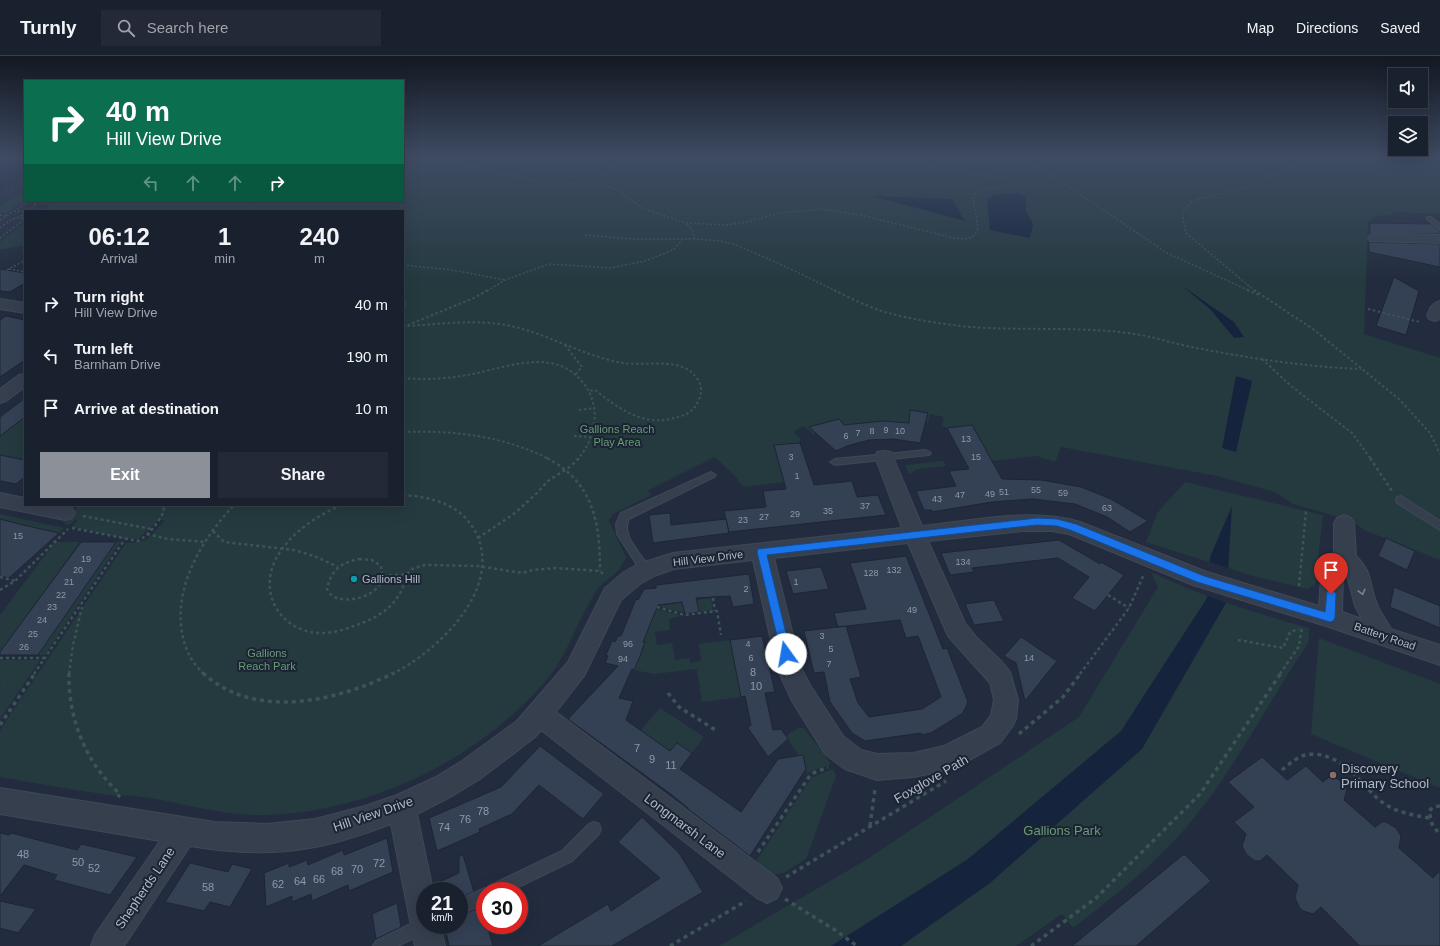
<!DOCTYPE html>
<style>
body{margin:0;font-family:Helvetica,sans-serif;background:#232936;color:#f1f3f6;height:100vh;display:flex;flex-direction:column;font-size:15px;white-space:nowrap}
*{box-sizing:border-box;margin:0}
p{font-size:13px;color:#9fa3aa}
.icon{flex:none;width:22px;height:22px;fill:none;stroke:currentColor;stroke-width:2;stroke-linecap:round;stroke-linejoin:round}
.map{position:relative;flex:1;overflow:hidden}
.panel{position:absolute;left:24px;top:154px;width:380px;height:296px;display:flex;flex-direction:column;background:#1a212e;border-radius:0px;box-shadow:0 4px 16px #0002,0 0 0 1px #383e4a}
.panel>*{flex:none}
.banner{position:absolute;left:24px;top:24px;width:380px;height:122px;border-radius:0px;box-shadow:0 4px 16px #0002,0 0 0 1px #383e4a;background:#0b6e4f;color:#fff;overflow:hidden}
.buttons{position:absolute;left:1388px;top:12px;display:grid;gap:8px}
.buttons a{display:grid;place-items:center;width:40px;height:40px;border-radius:0px;background:#1a212e;box-shadow:0 4px 16px #0002,0 0 0 1px #383e4a;font-size:20px}
.speed{position:absolute;left:416px;top:826px;display:flex;gap:8px;font-size:20px;font-weight:700;text-align:center}
.speed>*{display:grid;place-content:center;width:52px;height:52px;border-radius:50%;background:#1a212e;box-shadow:0 4px 16px #0002,0 0 0 1px #383e4a;line-height:1}
.speed small{font-size:10px;font-weight:400}
.speed .limit{border:6px solid #d22;background:#fff;color:#111}
.pin{position:absolute;display:grid;place-items:center;width:34px;height:34px;color:#fff;margin:-41px -17px;border-radius:50% 50% 50% 0;rotate:-45deg;box-shadow:0 0 4px #0007}
.pin .icon{rotate:45deg}
.me{position:absolute;width:44px;margin:-22px;rotate:347deg;stroke-linejoin:round;filter:drop-shadow(0 0 3px #0008)}
.turn{display:flex;align-items:center;gap:14px;height:84px;padding:0 16px;font-size:18px}
.turn .icon{width:52px;height:52px;stroke-width:2.5}
.turn b{display:block;font-size:28px;line-height:34px}
.lanes{display:flex;align-items:center;height:38px;padding:0 16px;background:#0003;justify-content:center;gap:20px;direction:ltr}
.lanes .off{opacity:.35}
.eta{display:flex;justify-content:space-evenly;align-items:center;height:68px;text-align:center}
.eta b{font-size:24px;font-weight:800;line-height:28px}
.primary-button{display:flex;gap:8px;margin-top:auto;padding:8px 16px}
.primary-button a{flex:1;height:46px;border-radius:0px;background:#8c9099;color:#fff;font-size:16px;font-weight:800;line-height:46px;text-align:center}
.primary-button a+a{background:#232936;color:#f1f3f6}
ul{padding:0;list-style:none}
li{display:flex;align-items:center;gap:12px;height:52px;padding:0 16px}
li div{flex:1}
li b{display:block;font-size:15px}
li em{font-style:normal}
header{display:flex;align-items:center;gap:24px;box-sizing:border-box;height:56px;padding:0 20px;background:#1a212e;border-bottom:1px solid #383e4a}
header strong{font-size:19px}
nav{display:flex;gap:22px;margin-inline-start:auto;font-size:14px}
.search{width:280px;height:36px;background:#232936;display:flex;align-items:center;gap:10px;box-sizing:border-box;padding:0 14px;border-radius:0px;color:#9fa3aa;font-size:15px}
.map>svg:first-child{display:block}
.green{fill:#243a3f}
.water{fill:#15233c}
.pier{fill:#222c3e}
.building{fill:#344054;stroke:#1d2634}
.lines{fill:none;stroke-linecap:round;stroke-linejoin:round}
.lane-casing{stroke:#3f4856;stroke-width:2}
.street-casing{stroke:#3f4856;stroke-width:2}
.path-far3{stroke:#3d5357;stroke-width:1.5;stroke-dasharray:2 2;stroke-linecap:butt}
.path-far2{stroke:#3d5357;stroke-width:2;stroke-dasharray:2.5 2.5;stroke-linecap:butt}
.path-far1{stroke:#3d5357;stroke-width:2.5;stroke-dasharray:3 3;stroke-linecap:butt}
.path{stroke:#3d5357;stroke-width:3.5;stroke-dasharray:4 4;stroke-linecap:butt}
.lane{fill:#363f4e;fill-rule:evenodd}
.street{fill:#363f4e;fill-rule:evenodd}
.oneway{stroke:#7a8292}
.route{fill:#1a73e8;stroke:#114b97}
.culture-dot{fill:#0f9aa8;stroke:#1b2432;stroke-width:1.5}
.education-dot{fill:#8d6e63;stroke:#1b2432;stroke-width:1.5}
.labels{text-anchor:middle;dominant-baseline:central;stroke-width:4;stroke-linejoin:round;paint-order:stroke}
.number-label{font-size:9px;fill:#9099aa}
.park-label{font-size:11px;fill:#689b76;stroke:#1b2432}
.street-label{font-size:11px;fill:#b2b9c9;stroke:#1b2432}
.poi-label{font-size:11px;fill:#b2b9c9;stroke:#1b2432;text-anchor:start}
.near-number-label{font-size:11px;fill:#9099aa}
.near-poi-label{font-size:13px;fill:#b2b9c9;stroke:#1b2432;text-anchor:start}
.near-street-label{font-size:13px;fill:#b2b9c9;stroke:#1b2432}
.near-park-label{font-size:13px;fill:#689b76;stroke:#1b2432}
</style>
<header>
<strong>Turnly</strong>
<div class="search"><svg class="icon" aria-label="search" viewBox="0 0 24 24"><circle cx="10" cy="10" r="6"/><path d="M15 15l6 6"/></svg>Search here</div>
<nav><a>Map</a><a>Directions</a><a>Saved</a></nav>
</header>
<div class="map">
<svg width="1440" height="890" viewBox="0 0 1440 890">
<rect width="100%" height="100%" fill="#222c3e"/>
<g class="green">
<path d="M403,101H1440V158L1394,156L1392,159L1377,160L1368,166L1364,278L1440,302V504L1364,474L1352,465L1293,448L1275,436L1217,420L1061,391L1055,406L1037,400L992,405L972,369L947,372L942,370L944,361L930,358L928,367L925,366V370C897,365 872,365 845,370L839,363L827,366L833,374L819,380L816,377L813,378L804,370L793,376L801,383L798,387L774,389L784,426L744,431L737,424L738,423L715,401L647,435L651,439L613,458L609,465L626,501C624,505 622,510 619,514C612,521 603,526 597,534C577,564 568,600 544,627C475,705 372,755 267,759C223,761 179,745 135,740C127,739 118,740 110,739C73,734 37,727 0,721V675L6,665L126,487C149,487 149,481 164,465L161,463C156,465 142,479 139,483L121,482L72,471L78,464H75L69,469L63,467L69,462L66,461L80,449H403V155H42L50,149L36,148L41,145H403Z"/>
<path d="M25,135V145L6,157H0V150Z"/>
<path d="M25,167V189L0,194V186Z"/>
<path d="M25,361V404L0,399V375L5,376Z"/>
<path d="M944,405L946,410L918,413L909,418L905,409Z"/>
<path d="M1185,426L1323,459L1315,529L1307,533L1253,520L1146,486L1158,456Z"/>
<path d="M0,458L64,472L59,477L0,463Z"/>
<path d="M121,485L45,599H38L116,486Z"/>
<path d="M55,486H80L0,596V559Z"/>
<path d="M1151,516C1201,540 1255,557 1309,572V583L1307,589C1263,654 1229,726 1174,785C1144,817 1108,845 1073,872L1062,858L1016,890H719L866,804L1079,661L1158,531Z"/>
<path d="M711,542L713,554L699,556L683,551L684,556H680L658,550Z"/>
<path d="M656,553L681,560L669,563L670,574L655,576L657,589L672,587L675,604L690,602V607L701,605L699,588L730,584L741,641L702,646L697,613L654,618L634,614L645,586L650,587L642,584Z"/>
<path d="M1319,582L1440,628V732L1311,678Z"/>
<path d="M0,604H40L0,663V630L1,628L0,627Z"/>
<path d="M660,652L704,681L692,697L677,687L670,695L641,674Z"/>
<path d="M798,672H804L831,708L807,717L803,699L799,700L786,680Z"/>
<path d="M833,713L836,720L806,803L783,817L771,819L754,808L812,721Z"/>
</g>
<g class="water">
<path d="M0,101H25V119L0,137Z"/>
<path d="M1018,137L1026,140V156L1033,168L1030,182L990,174L987,143L994,139Z"/>
<path d="M872,140L952,143L965,165Z"/>
<path d="M1181,229L1234,266L1244,281L1234,282L1211,254Z"/>
<path d="M1236,320L1252,325L1236,396L1222,392Z"/>
<path d="M1232,450L1226,547L1142,693L990,827L901,890H831L968,803L1121,675L1207,542L1210,501Z"/>
</g>
<path class="pier" d="M1207,505L1231,513L1227,547L1205,539Z"/>
<g class="building">
<path d="M1370,167L1431,168L1440,175V178H1370Z"/>
<path d="M1369,186L1440,188V211L1369,196Z"/>
<path d="M0,213L25,217V227L10,236L0,235Z"/>
<path d="M1394,221L1419,235L1406,279L1376,270Z"/>
<path d="M6,260L25,264V304L0,321V264Z"/>
<path d="M25,342V361L0,380V361Z"/>
<path d="M910,354L928,357L920,387L894,383L869,384L847,390L836,395L809,371L839,363L844,369L883,365L909,367Z"/>
<path d="M972,369L1002,423L1041,424L1081,431L1111,443L1148,465L1130,476L1107,461L1075,448L1033,443L992,446L932,456V454H924L916,435L956,430L949,415L969,413L947,372Z"/>
<path d="M800,387L814,429L852,425L857,441L878,439L886,459L729,476L724,455L766,451L763,435L786,433L774,389Z"/>
<path d="M0,399L25,404V421L16,428L0,425Z"/>
<path d="M670,457L671,469L726,463L729,477L653,487L649,459Z"/>
<path d="M0,463L23,469L59,477L9,522L0,520Z"/>
<path d="M1386,482L1415,495L1407,514L1378,500Z"/>
<path d="M1059,484L1100,508L1101,506L1124,519L1095,555L1072,542L1089,521L1058,502L972,512L974,516L950,519L941,497Z"/>
<path d="M81,486H116L38,599H0V596Z"/>
<path d="M906,500L943,593L947,592L968,646L963,657L931,677L922,679L921,677L865,685L852,677L830,646L824,616L814,617L804,575L846,570L861,621L850,623L858,647L869,661L922,653L941,641L918,580L906,582L900,564L838,571L834,557L866,553L850,507Z"/>
<path d="M821,511L829,533L793,538L786,515Z"/>
<path d="M749,518L754,548L733,551L730,540L696,542L699,556L685,558L682,546L658,549L643,586H645L640,600L634,614L632,613L619,642L633,645L626,664L670,695L677,687L692,697L680,713L741,756L778,703L803,699L806,713L750,800L688,753V752L672,739L568,663L618,610L605,607L608,600L606,599L612,585L615,586L618,580H621L636,543L638,544L644,533L656,532V529Z"/>
<path d="M1394,531L1440,550V572L1390,551Z"/>
<path d="M994,544L1004,565L974,569L965,548Z"/>
<path d="M762,580L775,636L765,637L773,674L781,673L788,683L768,701L748,672L751,669L745,640L741,641L730,584Z"/>
<path d="M1021,581L1057,605L1025,645L1016,607L1004,600Z"/>
<path d="M540,690L604,738L583,763L539,729L512,758L479,773L480,776L437,795L429,762L501,731Z"/>
<path d="M1262,701L1287,724L1306,710L1323,726L1329,721L1338,723L1342,726L1347,734L1344,744L1375,771L1382,766H1386L1396,772L1401,780L1399,792L1433,822L1440,815V890H1360L1321,851L1313,858L1303,855L1299,851L1295,842L1298,829L1267,799L1260,805H1255L1246,798L1242,790L1246,778L1234,766L1254,751L1228,726Z"/>
<path d="M642,761L679,797L703,836L612,890H538L608,848L611,855L660,822L618,786Z"/>
<path d="M0,777L9,779L11,777L77,794L81,788L137,801L110,839L54,824L57,819L24,809L0,840Z"/>
<path d="M387,782L393,816L349,835L348,829L312,845L311,838L292,846V840L266,851L264,817L289,807V811L307,804L308,809L343,794L344,799Z"/>
<path d="M1184,798L1211,825L1136,890H1072Z"/>
<path d="M463,799L474,836L459,842V835H434L433,829L459,817V800Z"/>
<path d="M190,807L228,816L232,808L252,813L230,851L210,846L204,855L165,846Z"/>
<path d="M0,845L36,853L18,877L0,872Z"/>
<path d="M397,847L401,871L376,883L372,858Z"/>
<path d="M478,852L481,860L484,858L485,869H487L493,890H449L446,876L459,870V860Z"/>
</g>
<g class="lines">
<g class="lane-casing">
<g id="lane">
<path d="M1427,161H1431L1440,168V174L1427,163Z"/>
<path d="M926,394L931,397L929,399L835,409L830,406L835,403Z"/>
<path d="M711,416L716,419L714,421L629,463C620,480 643,499 651,514L650,517L646,518L642,517L617,478L616,468L621,457Z"/>
<path d="M1401,440L1440,465V474L1397,447L1396,444L1397,441Z"/>
<path d="M594,766L599,768L601,773L599,778L572,805L510,835H485V847L459,859V844L485,832L488,833L489,830L562,795L589,768Z"/>
<path d="M425,861V869H433L430,874L398,890H373L376,885Z"/>
</g>
</g>
<g class="street-casing">
<g id="street">
<path d="M1375,178L1440,179V187L1370,185L1368,182L1370,179Z"/>
<path d="M0,243L25,247V257L0,253Z"/>
<path d="M1440,245V263L1435,265L1429,263L1427,260C1430,252 1431,248 1440,245Z"/>
<path d="M25,318V331L6,345L0,347V333L19,319Z"/>
<path d="M884,395L891,396L893,401L922,470C971,465 1033,451 1080,466L1207,516L1319,550L1322,509L1325,503L1334,499V467L1337,462L1344,459L1351,462L1354,467L1356,500C1374,518 1368,527 1377,548C1380,557 1387,565 1391,573L1440,589V609L1329,571L1193,529L1069,478L1052,475H1022L928,485L965,567L977,582L1000,604L1010,616L1018,644L1016,663L1012,671L1000,687L957,711L948,714L913,721L877,724L845,713L825,698L792,645L777,612L753,504L674,513L654,520L640,528L621,544L584,620L556,656L777,822L782,832L777,842L767,847L757,842L541,674L535,681L480,723L452,740L417,758L433,835H425V869H440L445,890H415L391,768C367,777 341,786 315,791C274,799 231,797 190,790L124,890H91L95,879L160,785L0,758V732L215,766L267,768L315,763L365,750L397,739L434,722L462,705L517,665L568,606L605,532L624,516L638,508L673,497L902,472L875,401L877,396ZM908,487L948,580L990,627L994,644L991,659L982,671L944,690L913,697L877,698L861,694L843,680L810,629L801,612L774,502ZM1343,515L1347,519L1355,550L1362,563L1342,556Z"/>
<path d="M0,437L25,442V449H62L72,452L75,457L72,462L65,464L0,451Z"/>
</g>
</g>
<g class="path-far3">
<path d="M413,101L469,110L551,128L598,126"/>
<path d="M620,101L612,115L598,126L619,135L642,152L686,167L726,169L747,166L780,157L820,153L861,159L954,182L967,183L975,179L978,171L973,142L978,134L1008,129L1009,125L1004,122L935,112L909,101"/>
<path d="M1010,101L1044,114L1167,197L1250,235"/>
<path d="M14,155L25,156"/>
<path d="M28,155L36,149L34,148L38,145"/>
<path d="M0,159L7,160"/>
<path d="M0,164L29,145"/>
<path d="M687,168L692,173L695,183"/>
<path d="M0,172L12,163L20,161"/>
<path d="M585,179L632,183H695L721,185L736,189L778,207L836,235"/>
<path d="M0,182L24,164L20,161L25,157"/>
<path d="M403,209L452,214L505,224"/>
<path d="M9,213L25,216"/>
<path d="M7,214L24,205"/>
<path d="M487,235L505,224L549,208L610,212L645,205L673,194L683,183"/>
<path d="M1255,235L1186,177L1182,157L1192,145L1243,132L1313,101"/>
</g>
<g class="path-far2">
<path d="M834,234C852,243 872,253 892,258C919,265 960,271 988,272C1035,274 1081,271 1128,277C1153,280 1177,289 1202,293C1254,303 1308,311 1361,313"/>
<path d="M1247,234L1259,239"/>
<path d="M1254,234L1313,273L1400,344L1430,377L1440,398"/>
<path d="M403,242L405,248L403,253"/>
<path d="M1368,253L1420,266"/>
<path d="M403,268L408,270C438,268 469,264 499,268C540,273 581,300 623,307C647,311 687,298 700,328C703,336 699,345 695,351C690,358 682,360 674,362C643,371 618,352 595,334L589,335"/>
<path d="M403,271L474,242L488,234"/>
<path d="M565,289L582,311L576,318"/>
<path d="M1262,303L1291,330L1352,377L1371,403"/>
<path d="M403,322C424,324 446,323 467,319C503,313 550,291 580,323C586,330 591,337 593,347C598,366 591,388 578,403"/>
<path d="M579,354L595,352"/>
<path d="M403,376C454,374 503,380 549,403"/>
<path d="M574,380L591,381"/>
</g>
<g class="path-far1">
<path d="M547,402C594,427 600,467 600,515"/>
<path d="M1370,402L1392,435"/>
<path d="M341,449C317,460 292,476 278,499C257,534 278,574 318,577C333,578 349,572 362,567C386,558 402,543 407,518L383,520"/>
<path d="M83,460L151,473"/>
<path d="M72,472L138,485C150,478 158,467 164,455L163,449"/>
<path d="M213,475L224,486L294,494L314,500L338,511"/>
<path d="M147,478L168,483L206,486"/>
<path d="M478,482L515,457L536,438L548,425L571,410L579,402"/>
<path d="M359,503L372,504L381,510C381,514 383,519 382,523C378,540 347,549 333,540C330,539 328,535 327,533C331,514 340,507 359,503Z"/>
<path d="M407,518L412,513L425,509L478,510L522,517L533,514L556,512L600,515L605,520"/>
<path d="M0,521L15,525"/>
<path d="M1299,530L1306,455"/>
<path d="M0,534L15,525L68,473"/>
<path d="M1108,539L1129,552"/>
<path d="M713,542L715,555"/>
<path d="M657,551L684,559L717,555L721,579"/>
<path d="M1238,584L1283,592L1290,576L1299,573"/>
<path d="M0,602H44"/>
<path d="M34,618L125,483"/>
<path d="M69,618L73,589L82,551"/>
<path d="M204,618C189,604 183,589 181,569C177,524 204,481 234,449"/>
<path d="M392,618C438,595 505,532 475,475C460,448 432,441 403,439"/>
<path d="M1080,618L1129,552L1144,518"/>
<path d="M1280,618L1299,590L1302,571"/>
</g>
<g class="path">
<path d="M69,617C68,663 86,707 120,738L118,741"/>
<path d="M203,617C255,665 337,645 394,617"/>
<path d="M668,637L679,651L717,675"/>
<path d="M0,669L35,617"/>
<path d="M1019,678L1063,641L1081,617"/>
<path d="M1282,714C1288,709 1295,703 1302,700C1322,693 1344,707 1357,721C1366,730 1374,741 1385,748C1398,757 1414,759 1429,762"/>
<path d="M1440,750L1433,751L1429,755L1432,768L1440,779"/>
<path d="M870,770L875,733"/>
<path d="M758,796L811,718L828,711"/>
<path d="M786,821L946,725"/>
<path d="M785,843L835,874L857,890"/>
<path d="M670,890L746,845"/>
<path d="M1031,890L1096,842L1200,738L1281,617"/>
</g>
<use href="#lane" class="lane"/>
<use href="#street" class="street"/>
</g>
<defs><path id="oneway-chevron" d="M-2-3.5L2.5 0L-2 3.5" fill="none" stroke-width="1.6" stroke-linecap="round" stroke-linejoin="round"/></defs>
<use class="oneway" href="#oneway-chevron" transform="translate(1362 536) rotate(76)"/>
<linearGradient id="sky" x2="0" y2="1"><stop stop-color="#131822"/><stop offset="0.45" stop-color="#3e4b63"/><stop offset="1" stop-color="#3e4b63" stop-opacity="0"/></linearGradient>
<rect width="1440" height="226" fill="url(#sky)"/>
<path class="route" d="M1037,462L1057,463L1076,468L1204,520L1325,556L1327,535H1334L1336,538L1335,562L1333,565L1330,566L1197,526L1070,474L1057,470L1037,469L767,499L791,598L790,601L786,602L782,601L757,496L758,493Z"/>
<circle class="culture-dot" cx="354" cy="523" r="4"/>
<circle class="education-dot" cx="1333" cy="719" r="4"/>
<g class="labels">
<g class="number-label">
<text x="886" y="374">9</text>
<text x="872" y="375">8</text>
<text x="900" y="375">10</text>
<text x="858" y="377">7</text>
<text x="846" y="380">6</text>
<text x="966" y="383">13</text>
<text x="791" y="401">3</text>
<text x="976" y="401">15</text>
<text x="797" y="420">1</text>
<text x="1036" y="434">55</text>
<text x="1004" y="436">51</text>
<text x="1063" y="437">59</text>
<text x="990" y="438">49</text>
<text x="960" y="439">47</text>
<text x="937" y="443">43</text>
<text x="865" y="450">37</text>
<text x="1107" y="452">63</text>
<text x="828" y="455">35</text>
<text x="795" y="458">29</text>
<text x="764" y="461">27</text>
<text x="743" y="464">23</text>
<text x="18" y="480">15</text>
<text x="86" y="503">19</text>
<text x="963" y="506">134</text>
<text x="78" y="514">20</text>
<text x="894" y="514">132</text>
<text x="871" y="517">128</text>
<text x="69" y="526">21</text>
<text x="796" y="526">1</text>
<text x="746" y="533">2</text>
<text x="61" y="539">22</text>
<text x="52" y="551">23</text>
<text x="912" y="554">49</text>
<text x="42" y="564">24</text>
<text x="33" y="578">25</text>
<text x="822" y="580">3</text>
<text x="628" y="588">96</text>
<text x="748" y="588">4</text>
<text x="24" y="591">26</text>
<text x="831" y="593">5</text>
<text x="751" y="602">6</text>
<text x="1029" y="602">14</text>
<text x="623" y="603">94</text>
<text x="829" y="608">7</text>
</g>
<g class="park-label">
<text x="617" y="373">Gallions Reach<tspan x="617" dy="13">Play Area</tspan></text>
<text x="267" y="597">Gallions<tspan x="267" dy="13">Reach Park</tspan></text>
</g>
<g class="street-label">
<text transform="translate(708 502) rotate(-7)">Hill View Drive</text>
<text transform="translate(1385 580) rotate(19)">Battery Road</text>
</g>
<g class="poi-label">
<text x="362" y="523">Gallions Hill</text>
</g>
<g class="near-number-label">
<text x="753" y="616">8</text>
<text x="756" y="630">10</text>
<text x="637" y="692">7</text>
<text x="652" y="703">9</text>
<text x="671" y="709">11</text>
<text x="483" y="755">78</text>
<text x="465" y="763">76</text>
<text x="444" y="771">74</text>
<text x="23" y="798">48</text>
<text x="78" y="806">50</text>
<text x="379" y="807">72</text>
<text x="94" y="812">52</text>
<text x="357" y="813">70</text>
<text x="337" y="815">68</text>
<text x="319" y="823">66</text>
<text x="300" y="825">64</text>
<text x="278" y="828">62</text>
<text x="208" y="831">58</text>
</g>
<g class="near-poi-label">
<text x="1341" y="712">Discovery<tspan x="1341" dy="15">Primary School</tspan></text>
</g>
<g class="near-street-label">
<text transform="translate(931 723) rotate(-30)">Foxglove Path</text>
<text transform="translate(373 758) rotate(-19)">Hill View Drive</text>
<text transform="translate(685 770) rotate(37)">Longmarsh Lane</text>
<text transform="translate(145 832) rotate(-56)">Shepherds Lane</text>
</g>
<g class="near-park-label">
<text x="1062" y="774">Gallions Park</text>
</g>
</g>
</svg>
<div class="buttons">
<a><svg class="icon" aria-label="sound" viewBox="0 0 24 24"><path d="M4 9h4l5-4v14l-5-4H4zM17 9q2 3 0 6"/></svg></a>
<a><svg class="icon" aria-label="layers" viewBox="0 0 24 24"><path d="M12 4l9 5-9 5-9-5zM3 14l9 5 9-5"/></svg></a>
</div>
<div class="speed"><div>21<small>km/h</small></div><div class="limit">30</div></div>
<div class="pin" style="left:1331px;top:538px;background:#d93025"><svg class="icon" aria-label="arrive" viewBox="0 0 24 24"><path d="M6 21V4h12l-3 4 3 4H6"/></svg></div>
<svg class="me" style="left:786px;top:598px" viewBox="-20 -20 40 40"><circle r="19" fill="#fff"/><path d="M0-13L10 11 0 6-10 11z" fill="#1a73e8"/></svg>
<div class="banner">
<div class="turn"><svg class="icon" aria-label="right" viewBox="0 0 24 24"><path d="M7 20v-9h11M14 6l5 5-5 5"/></svg><div><b>40 m</b>Hill View Drive</div></div>
<div class="lanes"><svg class="icon off" aria-label="left" viewBox="0 0 24 24"><path d="M17 20v-9H6M10 6l-5 5 5 5"/></svg><svg class="icon off" aria-label="ahead" viewBox="0 0 24 24"><path d="M12 20V5M6 11l6-6 6 6"/></svg><svg class="icon off" aria-label="ahead" viewBox="0 0 24 24"><path d="M12 20V5M6 11l6-6 6 6"/></svg><svg class="icon" aria-label="right" viewBox="0 0 24 24"><path d="M7 20v-9h11M14 6l5 5-5 5"/></svg></div>
</div>
<section class="panel">
<div class="eta">
<div><b>06:12</b><p>Arrival</p></div>
<div><b>1</b><p>min</p></div>
<div><b>240</b><p>m</p></div>
</div>
<ul>
<li><svg class="icon" aria-label="right" viewBox="0 0 24 24"><path d="M7 20v-9h11M14 6l5 5-5 5"/></svg><div><b>Turn right</b><p>Hill View Drive</p></div><em>40 m</em></li>
<li><svg class="icon" aria-label="left" viewBox="0 0 24 24"><path d="M17 20v-9H6M10 6l-5 5 5 5"/></svg><div><b>Turn left</b><p>Barnham Drive</p></div><em>190 m</em></li>
<li><svg class="icon" aria-label="arrive" viewBox="0 0 24 24"><path d="M6 21V4h12l-3 4 3 4H6"/></svg><div><b>Arrive at destination</b></div><em>10 m</em></li>
</ul>
<div class="primary-button"><a>Exit</a><a>Share</a></div>
</section>
</div>
